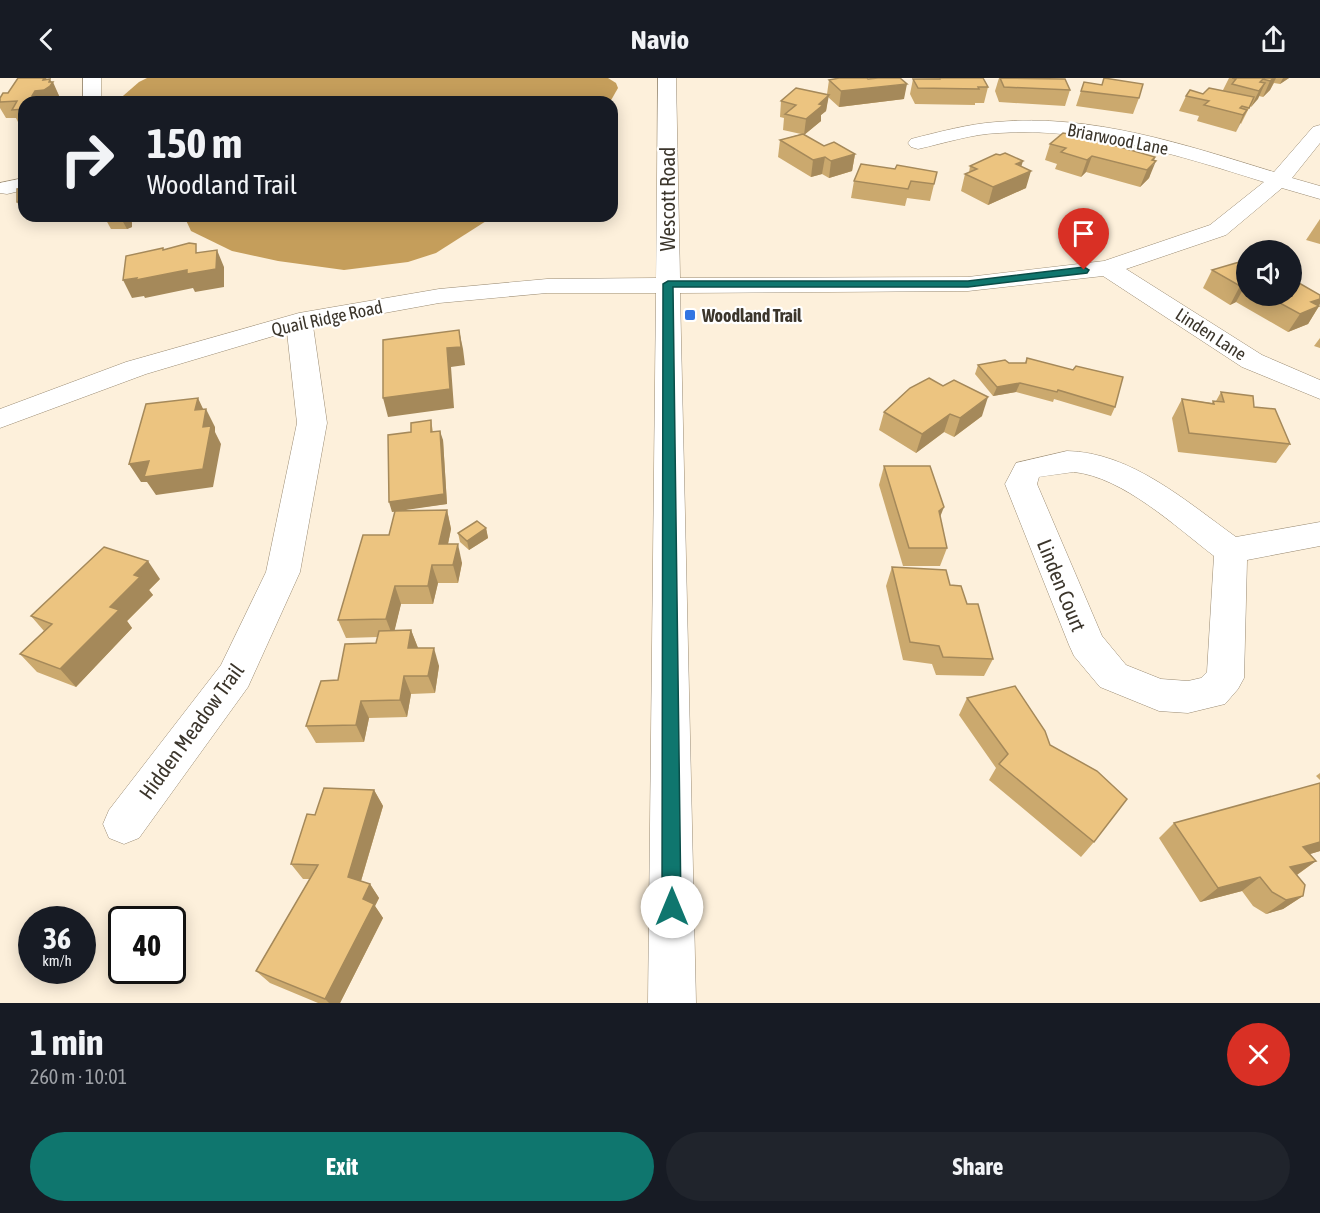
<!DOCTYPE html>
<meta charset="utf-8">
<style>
body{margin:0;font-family:"Asap Condensed",sans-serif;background:#20242c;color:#f1f3f6;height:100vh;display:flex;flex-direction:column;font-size:22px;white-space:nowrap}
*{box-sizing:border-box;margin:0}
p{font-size:20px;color:#9ea1a6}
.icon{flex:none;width:33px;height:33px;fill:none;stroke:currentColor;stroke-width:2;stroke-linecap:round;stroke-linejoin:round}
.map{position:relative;height:925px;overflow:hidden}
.details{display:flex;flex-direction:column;background:#171b24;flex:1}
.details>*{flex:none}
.guide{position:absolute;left:18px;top:18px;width:600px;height:126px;border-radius:18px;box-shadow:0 3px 15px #0003;background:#171b24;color:#f1f3f6;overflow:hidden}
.fabs{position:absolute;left:1236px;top:162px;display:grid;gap:12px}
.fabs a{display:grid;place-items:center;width:66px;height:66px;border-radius:50%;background:#171b24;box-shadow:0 3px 15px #0003;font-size:30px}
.speed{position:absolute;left:18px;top:828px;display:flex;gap:12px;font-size:30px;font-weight:700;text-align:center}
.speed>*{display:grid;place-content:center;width:78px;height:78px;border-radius:50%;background:#171b24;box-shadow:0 3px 15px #0003;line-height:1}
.speed small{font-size:15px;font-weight:400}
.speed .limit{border:3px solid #111;border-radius:9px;background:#fff;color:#111}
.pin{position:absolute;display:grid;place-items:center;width:51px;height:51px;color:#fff;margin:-62px -26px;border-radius:50% 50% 50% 0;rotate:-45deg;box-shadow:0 0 6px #0007}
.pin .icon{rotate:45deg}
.me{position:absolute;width:66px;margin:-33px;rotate:0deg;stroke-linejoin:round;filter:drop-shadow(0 0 4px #0008)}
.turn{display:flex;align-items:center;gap:21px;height:126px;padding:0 30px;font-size:27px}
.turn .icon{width:78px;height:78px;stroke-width:2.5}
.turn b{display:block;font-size:42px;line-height:51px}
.round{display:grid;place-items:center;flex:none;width:63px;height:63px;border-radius:32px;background:#20242c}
.headline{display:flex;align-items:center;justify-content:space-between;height:102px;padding:0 30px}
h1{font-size:36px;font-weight:700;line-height:45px}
.button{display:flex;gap:12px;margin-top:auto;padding:12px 30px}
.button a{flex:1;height:69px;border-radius:36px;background:#0f766e;color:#fff;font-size:24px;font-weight:700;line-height:69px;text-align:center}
.button a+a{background:#20242c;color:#f1f3f6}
header{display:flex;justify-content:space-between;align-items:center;height:78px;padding:0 30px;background:#171b24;font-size:27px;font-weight:700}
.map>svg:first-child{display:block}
.water{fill:#c59e5b}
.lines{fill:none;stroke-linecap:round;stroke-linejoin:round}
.minor-casing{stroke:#9a8b73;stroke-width:1}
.minor{fill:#fff;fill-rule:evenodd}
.wall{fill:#cba96e}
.shaded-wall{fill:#a5895a}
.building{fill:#ecc480;stroke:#a5895a;stroke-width:1.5}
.route{fill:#0f766e;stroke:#0a4d48;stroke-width:1.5}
.poi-dot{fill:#3275e2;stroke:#fff;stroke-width:2}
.labels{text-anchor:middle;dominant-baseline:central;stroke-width:4.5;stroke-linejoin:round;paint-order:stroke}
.far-street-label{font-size:18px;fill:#3b352b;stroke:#fff}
.far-poi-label{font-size:18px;font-weight:bold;fill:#3b352b;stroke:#fff;text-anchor:start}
.street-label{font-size:21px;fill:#3b352b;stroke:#fff}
</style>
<header><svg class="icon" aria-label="back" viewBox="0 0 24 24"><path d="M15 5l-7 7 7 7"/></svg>Navio<svg class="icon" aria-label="share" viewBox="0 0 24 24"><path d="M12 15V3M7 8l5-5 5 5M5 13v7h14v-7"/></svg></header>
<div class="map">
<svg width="1320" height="925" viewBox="0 0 1320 925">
<rect width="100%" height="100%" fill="#fdf0db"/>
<g class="water">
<path d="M147,0H608L616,5L618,10L610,24H116L139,4Z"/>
<path d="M184,138H494L436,175L408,184L344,192L278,183L232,173L191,153Z"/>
</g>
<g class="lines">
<g class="minor-casing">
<g id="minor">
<rect x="83" y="0" width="18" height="24"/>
<path d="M658,0H676L680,200L968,199L1104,183L1210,147L1264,104C1178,77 1090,49 999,55C972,56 945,65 918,71L911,69L908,65L911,61C939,54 968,46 996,44C1091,35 1186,67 1274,94L1313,49L1320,47V65L1292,100L1320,108V121L1282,110L1226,157L1126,191L1262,277L1320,302V321L1242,289L1103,198L968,213L680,215L696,925H648L656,215H547L439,225L313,248L327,345L300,494L248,609L139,760L124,766L109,760L103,746L109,732L221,587L266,494L297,345L287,254L146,296L0,350V331L126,284L299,235L439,211L547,201L656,200Z"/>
<path d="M24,100V112L7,116L0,115V105Z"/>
<path d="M1067,373C1131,374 1187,424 1236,459L1320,444V468L1247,482L1244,600L1238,611L1225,626L1188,635L1159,633L1100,609L1074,578L1069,567L1005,406L1016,385ZM1074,394C1123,399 1176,449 1214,478L1207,594L1201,600L1188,603L1161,601L1126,587L1102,558L1037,406L1039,399Z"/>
</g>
</g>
<use href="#minor" class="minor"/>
</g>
<g class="wall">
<path d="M18,0H46L47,2L52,4L60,20L24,24V47L20,48L16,40H6L0,30V20L8,15Z"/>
<path d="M938,0H983L988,9L984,25H975V27L915,26L910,16L913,1Z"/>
<path d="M999,0H1045L1070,12L1065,28L999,24L995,13Z"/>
<path d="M1229,0H1289L1280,6L1274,5L1270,12L1263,19L1259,18L1251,29L1250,28L1241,46L1240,45L1236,54L1197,43L1199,38L1179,33L1186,18L1223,12Z"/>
<path d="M829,2L904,21L839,29L828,19L826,33L821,37V43L804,57L824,68L855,76L852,93L829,100L822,96L811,99L778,79L780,62L801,56L783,52L784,40L780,39L781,23L827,16Z"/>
<path d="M1084,4L1139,20L1133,36L1076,28Z"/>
<path d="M1050,66H1109L1155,79L1149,100L1140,109L1086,94L1081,99L1055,91L1057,86L1045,82Z"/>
<path d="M970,88L1021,89L1026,110L988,127L961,113L965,96L969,95Z"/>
<path d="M895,91L937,94L930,123L907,120L905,128L851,120L854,103Z"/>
<path d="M110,138H129L132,145V149L127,151H111L106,142Z"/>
<path d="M1320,141V166L1306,162Z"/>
<path d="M1246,183V218H1292L1319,228L1308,246L1288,254L1236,224L1230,227L1203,210L1212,192Z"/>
<path d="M1320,260V270L1314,268Z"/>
<path d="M1027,280L1115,329L1111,338L1054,321L1053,324L1016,314L993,318L975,296L978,287L1025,285Z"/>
<path d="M910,310L982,338L954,359L944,354L916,375L879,352L884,334Z"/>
<path d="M1221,314L1254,329L1290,366L1276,385L1178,374L1172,340L1182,321L1212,325L1213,323H1216Z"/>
<path d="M431,342L433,354L443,362L447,426L400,432H447L451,451L448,466L462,485L458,505H438L433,526H401L394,553L411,552L418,570L439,588L435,615L411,616L407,639L369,640L364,664L316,665L306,648L338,602L376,565L378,559L346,560L338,542L389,457L395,433L392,434L411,354Z"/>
<path d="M884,388L940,439L947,470L940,488H903L879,407Z"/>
<path d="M486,450L488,460L469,472L460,464L458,455Z"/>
<path d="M892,489L950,507L967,526L993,581L984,598L936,597L932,586L903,582L886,508Z"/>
<path d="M160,501L149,512L153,517L127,543L132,550L76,609L37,594L20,576L44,553L31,538Z"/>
<path d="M967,620L1050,667L1094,764L1081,779L989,702L996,690L959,637Z"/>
<path d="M1320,695V702L1316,698Z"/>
<path d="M1320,705V773L1310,776L1316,783L1297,797L1303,818L1283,831L1266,836L1253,828L1242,813L1200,824L1159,760L1174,745Z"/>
<path d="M374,712L383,728L361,803L370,806L379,820L375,828L383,840L340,925H318L270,905L256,893L310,801H303L291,786L315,737Z"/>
</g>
<g class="shaded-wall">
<path d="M44,0H46L50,8L49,4L50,1L52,5L53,4L60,20L58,24H35L32,18Z"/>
<path d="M1274,0H1276L1270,12L1263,19L1270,3Z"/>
<path d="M1283,0H1289L1280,6Z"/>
<path d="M1265,5L1258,21L1251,29L1259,13Z"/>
<path d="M907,6L904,21L839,29L841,13Z"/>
<path d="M829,17L826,33L821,37V43L804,57L806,41L819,26Z"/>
<path d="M1247,32L1236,54L1243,37Z"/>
<path d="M855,76L852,93L829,100L831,83Z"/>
<path d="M1092,78L1086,94L1081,99L1087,82Z"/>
<path d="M825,79L822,96L811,99L813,82Z"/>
<path d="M1155,79L1152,88L1156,83L1149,100L1140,109L1147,92L1152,82Z"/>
<path d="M1023,83L1018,99L1031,93L1026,110L988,127L993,109L1016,86Z"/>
<path d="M24,123V136L17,124Z"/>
<path d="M25,138H45L27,142Z"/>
<path d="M128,138H129L132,145V149L127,151L122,142Z"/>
<path d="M217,172L224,189V209L195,214L193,210L145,220L144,218L132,220L123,202L137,200Z"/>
<path d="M1246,206L1236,224L1230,227L1240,208Z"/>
<path d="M1320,221V226L1319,228L1308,246L1288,254L1300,236L1311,224Z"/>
<path d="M459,252L463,271L465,287L451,289L454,330L388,339L383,320L447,270Z"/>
<path d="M1020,305L1016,314L993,318L997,309Z"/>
<path d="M988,319L982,338L954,359L960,340Z"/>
<path d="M198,320L205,335L206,331L215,349V354L221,366L213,409L156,417L147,404H141L129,386L195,332Z"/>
<path d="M950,336L944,354L916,375L922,356Z"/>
<path d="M440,353L443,362L447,426L392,434L389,424Z"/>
<path d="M944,429L937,447L939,433Z"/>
<path d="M447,432L451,451L444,485L439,466Z"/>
<path d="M486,450L488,460L469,472L467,463Z"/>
<path d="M458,466L462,485L458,505L453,487Z"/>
<path d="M148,483L160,501L149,512L153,517L127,543L132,550L76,609L60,591L110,529L134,497Z"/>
<path d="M432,487L438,505L433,526L428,508Z"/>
<path d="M395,508L401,526L393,559L386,541Z"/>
<path d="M411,552L418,570H408Z"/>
<path d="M434,570L439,588L435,615L428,598Z"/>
<path d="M404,598L411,616L407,639L400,622Z"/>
<path d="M361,623L369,640L364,664L356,647Z"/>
<path d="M374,712L383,728L358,813L348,799Z"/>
<path d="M1320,764V773L1284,784L1303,769Z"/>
<path d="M1316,783L1295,798L1290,789Z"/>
<path d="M1260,799L1242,813L1200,824L1218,810Z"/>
<path d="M370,806L379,820L375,828L383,840L340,925H329L325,921L363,821Z"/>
<path d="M1303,818L1283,831L1266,836L1286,822Z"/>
</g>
<g class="building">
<path d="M18,0H44L43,2L50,1L49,4H53L50,8L44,12L35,13L32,18L44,17L38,24H24V31L12,32L17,23L0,24V20L3,15H8Z"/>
<path d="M839,0H867L868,1L878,0H900L907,6L841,13L829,2Z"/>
<path d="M940,0H983L988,9H978L979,11L918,10L913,1H940Z"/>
<path d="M1000,0L1065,1L1070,12L1004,9Z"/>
<path d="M1104,0L1143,6L1139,20L1081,13L1084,4L1102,7Z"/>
<path d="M1232,0H1274L1270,3L1263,1L1260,4L1265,5L1259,13L1232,6L1236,1Z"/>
<path d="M796,10L829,17L819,26L823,27L806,41L785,36L796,27L781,23Z"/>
<path d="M1209,10L1254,19L1249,30L1242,28L1240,30L1247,32L1243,37L1204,27L1209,23L1186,18L1190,12L1203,16Z"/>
<path d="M1085,54L1111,62L1106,65L1155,79L1152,82L1156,83L1147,92L1092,78L1087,82L1061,74L1066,70L1050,66L1063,55L1081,58Z"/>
<path d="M803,56L824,68L834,64L855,76L831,83L825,79L813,82L780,62Z"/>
<path d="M1005,75L1023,83L1016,86L1031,93L993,109L965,96L977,91L970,88L996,76L1000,77Z"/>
<path d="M861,86L895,91L897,87L937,94L934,106L911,103L908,111L854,103Z"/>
<path d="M24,110V123L17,124V111Z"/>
<path d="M110,138H128V140L122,142H106Z"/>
<path d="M189,165L196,166V175L217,172L216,191L187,196V192L136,202L137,200L123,202L126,178L163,170V172Z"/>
<path d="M1246,182V206L1240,208L1212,192Z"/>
<path d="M1292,201L1320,217V221L1311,224L1319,228L1300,236L1267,218H1292Z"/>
<path d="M459,252L461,269L447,270L450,311L383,320V262Z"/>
<path d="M1027,280L1073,292L1076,288L1123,299L1115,329L1058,312L1057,314L1020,305L997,309L978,287L1005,282L1009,285H1026Z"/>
<path d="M929,300L943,308L954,302L988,319L960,340L950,336L922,356L884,334L910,310Z"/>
<path d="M1221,314L1253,318L1254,329L1275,331L1290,366L1189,355L1182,321L1214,326L1213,323L1224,324Z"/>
<path d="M198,320L195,332L206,331L203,349L211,348L203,391L144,399L149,383L129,386L146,326Z"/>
<path d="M431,342V354L440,353L444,416L389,424L388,357L411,354V345Z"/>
<path d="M884,388H930L944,429L939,433L947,470H909Z"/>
<path d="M447,432L439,466H458L453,487H432L428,508H395L386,541L338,542L363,457H389L395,433Z"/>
<path d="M477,443L486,450L467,463L458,455Z"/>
<path d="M104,469L148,483L134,497L140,499L110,529L119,532L60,591L20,576L52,546L31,538Z"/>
<path d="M892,489L946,492L950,507L961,508L967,526H978L993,581L943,579L939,568L910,564Z"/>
<path d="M411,552L408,570H434L428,598H404L400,622L361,623L356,647L306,648L321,603L338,602L345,566L376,565L379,553Z"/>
<path d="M1015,608L1045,653L1050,667L1097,693L1127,721L1094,764L999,686L1008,676L967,620Z"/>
<path d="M1320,705V764L1303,769L1316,783L1290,789L1305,807L1303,818L1286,822L1272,814L1260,799L1218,810L1174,745Z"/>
<path d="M324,710L374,712L348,799L370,806L363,821L374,826L325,921L256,893L318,787L291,786L307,736L315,737Z"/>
</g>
<path class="route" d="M1084,189L1089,192L1087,195L968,209H673L681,829L678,836L672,839L665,836L662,829L663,206L668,203H968Z"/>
<rect class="poi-dot" x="684" y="231" width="12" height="12" rx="3"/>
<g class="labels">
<g class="far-street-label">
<text transform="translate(1118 61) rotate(11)">Briarwood Lane</text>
<text transform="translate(327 240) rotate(-12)">Quail Ridge Road</text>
<text transform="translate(1211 256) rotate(33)">Linden Lane</text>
</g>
<g class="far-poi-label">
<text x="702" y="237">Woodland Trail</text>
</g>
<g class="street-label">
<text transform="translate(667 121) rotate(-90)">Wescott Road</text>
<text transform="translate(1062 507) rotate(68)">Linden Court</text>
<text transform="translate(191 653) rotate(-54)">Hidden Meadow Trail</text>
</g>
</g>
</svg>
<div class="fabs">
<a><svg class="icon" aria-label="sound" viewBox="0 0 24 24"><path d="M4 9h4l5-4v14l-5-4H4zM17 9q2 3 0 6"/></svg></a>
</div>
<div class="speed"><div>36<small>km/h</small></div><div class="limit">40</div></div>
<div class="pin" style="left:1084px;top:192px;background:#d93025"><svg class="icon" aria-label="arrive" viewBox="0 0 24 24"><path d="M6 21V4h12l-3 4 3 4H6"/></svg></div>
<svg class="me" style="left:672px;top:829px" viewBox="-20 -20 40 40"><circle r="19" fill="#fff"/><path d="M0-13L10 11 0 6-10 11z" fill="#0f766e"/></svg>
<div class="guide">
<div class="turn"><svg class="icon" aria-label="right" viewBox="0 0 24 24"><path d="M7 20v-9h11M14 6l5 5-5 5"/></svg><div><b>150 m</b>Woodland Trail</div></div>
</div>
</div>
<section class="details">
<div class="headline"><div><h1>1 min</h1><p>260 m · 10:01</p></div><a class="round" style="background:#d93025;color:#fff"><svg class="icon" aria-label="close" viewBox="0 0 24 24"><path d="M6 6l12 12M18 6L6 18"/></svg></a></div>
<div class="button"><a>Exit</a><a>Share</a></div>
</section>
